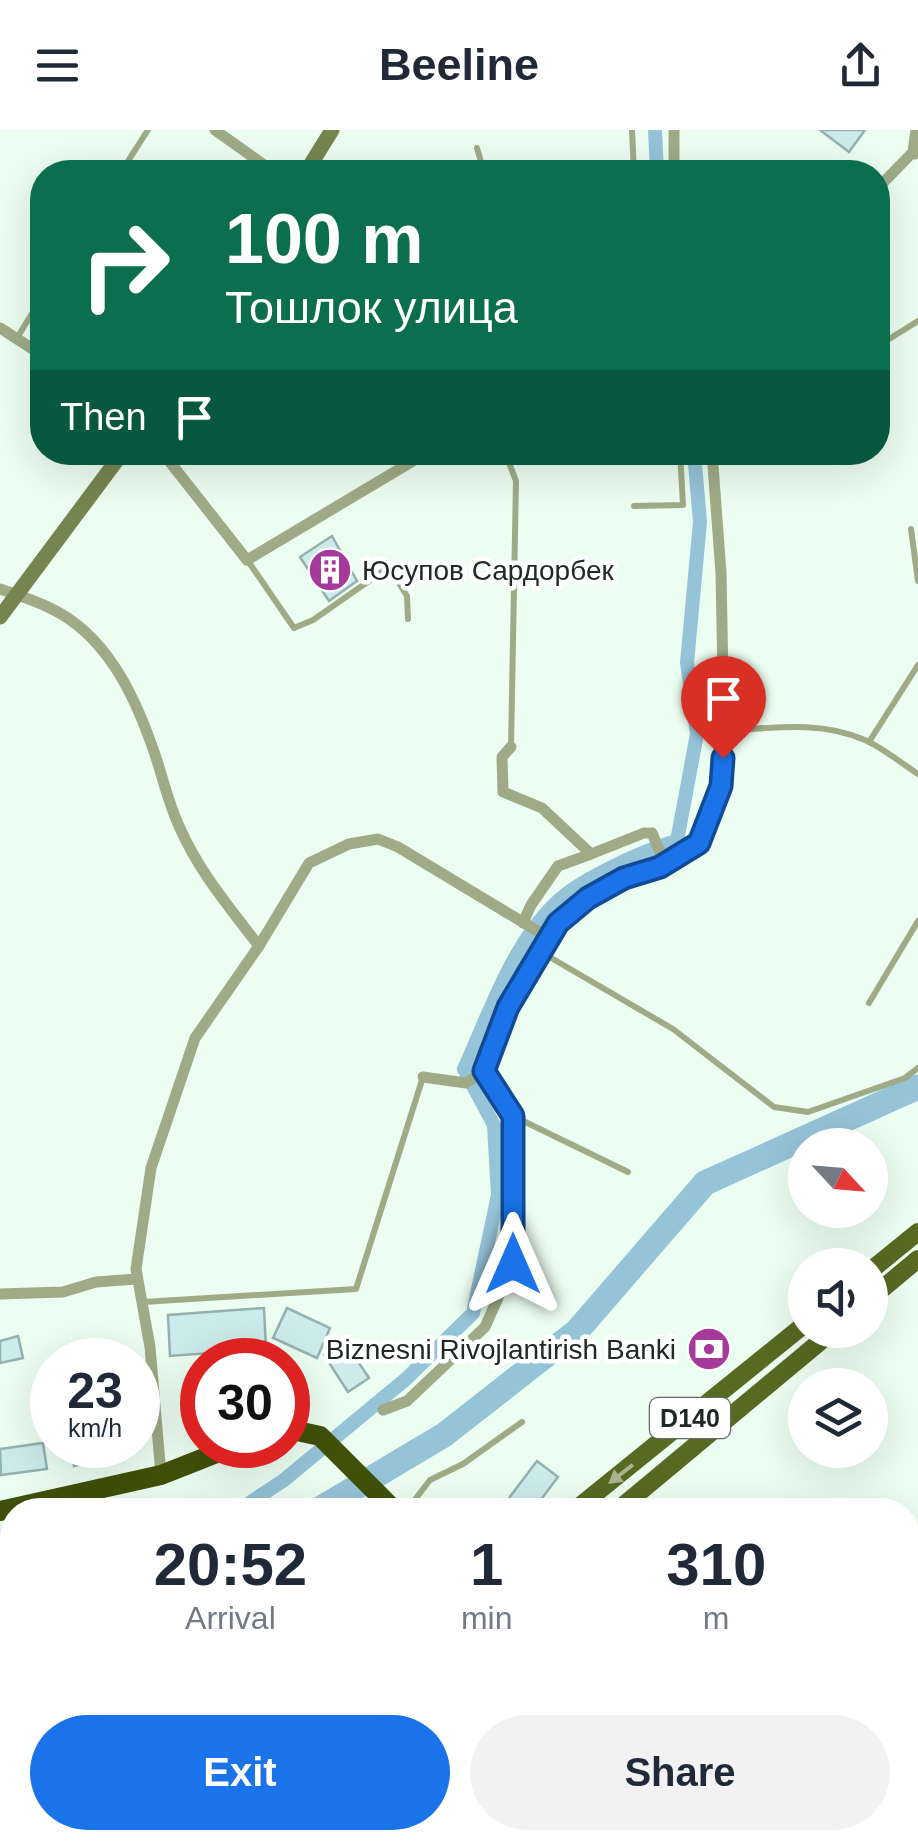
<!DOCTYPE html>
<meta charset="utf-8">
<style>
body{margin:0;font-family:Helvetica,sans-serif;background:#f2f2f3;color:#1f2937;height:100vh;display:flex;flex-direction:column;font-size:38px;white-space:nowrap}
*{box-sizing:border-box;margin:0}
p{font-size:32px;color:#747a83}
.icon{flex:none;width:55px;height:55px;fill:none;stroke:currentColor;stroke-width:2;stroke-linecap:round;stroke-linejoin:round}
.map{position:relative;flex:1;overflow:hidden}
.details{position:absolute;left:0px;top:1368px;width:920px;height:352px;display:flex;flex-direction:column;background:#fff;border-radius:40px 40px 0 0;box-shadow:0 10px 40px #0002}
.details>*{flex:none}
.banner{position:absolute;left:30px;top:30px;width:860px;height:305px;border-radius:40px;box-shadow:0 10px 40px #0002;background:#0b6e4f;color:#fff;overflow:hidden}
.needle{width:65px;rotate:116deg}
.controls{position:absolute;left:788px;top:998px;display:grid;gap:20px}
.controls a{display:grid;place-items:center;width:100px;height:100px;border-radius:50%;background:#fff;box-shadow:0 10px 40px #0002;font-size:50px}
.speed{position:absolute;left:30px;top:1208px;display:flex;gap:20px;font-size:50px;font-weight:700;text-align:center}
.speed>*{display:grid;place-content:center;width:130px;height:130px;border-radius:50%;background:#fff;box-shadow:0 10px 40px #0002;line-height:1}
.speed small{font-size:25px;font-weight:400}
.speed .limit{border:15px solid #d22;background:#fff;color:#111}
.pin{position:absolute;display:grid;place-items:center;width:85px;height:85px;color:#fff;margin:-102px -42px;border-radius:50% 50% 50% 0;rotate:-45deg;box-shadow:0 0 10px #0007}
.pin .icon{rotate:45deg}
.me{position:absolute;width:110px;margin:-55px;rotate:0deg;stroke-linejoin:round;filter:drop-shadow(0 0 8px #0008)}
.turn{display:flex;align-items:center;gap:35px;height:210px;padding:0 30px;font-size:45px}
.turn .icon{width:130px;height:130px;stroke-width:2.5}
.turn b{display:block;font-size:70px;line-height:85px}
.then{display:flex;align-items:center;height:95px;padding:0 30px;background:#0003;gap:20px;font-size:38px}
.eta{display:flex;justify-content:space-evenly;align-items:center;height:170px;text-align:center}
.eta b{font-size:60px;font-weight:600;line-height:70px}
.action{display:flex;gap:20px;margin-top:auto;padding:20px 30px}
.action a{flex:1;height:115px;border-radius:60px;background:#1a73e8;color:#fff;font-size:40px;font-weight:600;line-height:115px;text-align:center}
.action a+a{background:#f2f2f3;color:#1f2937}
header{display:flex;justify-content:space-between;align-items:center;height:130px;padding:0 30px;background:#fff;font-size:45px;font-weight:600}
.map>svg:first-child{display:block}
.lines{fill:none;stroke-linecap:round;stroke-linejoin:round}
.canal{stroke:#95c3d8;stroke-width:14}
.river{stroke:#95c3d8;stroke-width:25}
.building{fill:#cdebea;stroke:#94b0af;stroke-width:2.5}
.lane{stroke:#9fab87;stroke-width:6}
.street{stroke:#9fab87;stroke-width:11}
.secondary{stroke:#75854f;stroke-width:15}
.primary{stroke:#576a22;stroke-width:18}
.highway{stroke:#40510a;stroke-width:20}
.oneway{fill:#abb490}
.route-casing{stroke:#114b97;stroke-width:25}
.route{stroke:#1a73e8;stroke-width:18}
.labels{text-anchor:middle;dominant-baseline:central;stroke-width:9;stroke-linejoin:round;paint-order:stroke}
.shield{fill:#fff;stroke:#646966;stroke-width:2.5}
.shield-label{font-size:25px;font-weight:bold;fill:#212924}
.poi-label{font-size:28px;fill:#212924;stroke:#fff;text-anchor:start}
</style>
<header><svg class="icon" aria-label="menu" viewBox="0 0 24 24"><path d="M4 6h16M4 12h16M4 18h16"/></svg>Beeline<svg class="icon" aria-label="share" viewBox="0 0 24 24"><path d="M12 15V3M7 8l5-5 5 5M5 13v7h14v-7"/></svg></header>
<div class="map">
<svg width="918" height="1718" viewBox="0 0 918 1718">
<rect width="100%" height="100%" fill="#ecfef2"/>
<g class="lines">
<g class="canal">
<path d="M655,0L657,42"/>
<path d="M239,1380L284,1350L406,1249L473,1183L498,1065L494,995L464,939C490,882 512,813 559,770C583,748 646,719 677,711L697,604L687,533L700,392L694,322"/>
<path d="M97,1718L102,1708"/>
</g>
<g class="river">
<path d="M318,1380L444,1305L577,1201L705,1053L918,957"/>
<path d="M158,1718L160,1708"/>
</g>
</g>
<g class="building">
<path d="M820,0H865L849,22Z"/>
<path d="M332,406L357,451L329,471L300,427Z"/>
<path d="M264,1178L266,1219L170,1226L168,1185Z"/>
<path d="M287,1178L330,1198L317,1228L273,1208Z"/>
<path d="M18,1206L23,1228L0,1233V1211Z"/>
<path d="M345,1212L369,1248L348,1262L324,1225Z"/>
<path d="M43,1313L47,1339L1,1345L0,1319Z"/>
<path d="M70,1315H110L112,1328L74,1336Z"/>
<path d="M537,1331L558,1347L533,1380H500Z"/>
<path d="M12,1469V1495L0,1498V1471Z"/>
<path d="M567,1708H605L591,1718H575Z"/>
<path d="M744,1708H765L774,1718H734Z"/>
</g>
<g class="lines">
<g class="lane">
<path d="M632,0L634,42"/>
<path d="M477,18L484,42"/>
<path d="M121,42L148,0"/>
<path d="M17,208L42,167"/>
<path d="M878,216L918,191"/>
<path d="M505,322L516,351L511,617"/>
<path d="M634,376L683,375L680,322"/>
<path d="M911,399L918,451"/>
<path d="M248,431L294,498L313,490L389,437L407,466L408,489"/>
<path d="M724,601C772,598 820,590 865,610C883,618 901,633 918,644"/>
<path d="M869,612L918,535"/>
<path d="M541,822L673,899L774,977L808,982L905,948L918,938"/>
<path d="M869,873L918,791"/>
<path d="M513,986L628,1042"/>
<path d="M143,1172L356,1159L423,947"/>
<path d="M407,1380L430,1350L463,1334L522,1292"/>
<path d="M908,1626L918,1624"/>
<path d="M457,1718L462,1708"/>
<path d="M723,1718L736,1708"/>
</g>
<g class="street">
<path d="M215,0L274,42"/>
<path d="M674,0V42"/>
<path d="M915,24L913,22L916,0"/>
<path d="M878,58L913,22"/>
<path d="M0,198L42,225"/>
<path d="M162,322L247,430L428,322"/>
<path d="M0,459C17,465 34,470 50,478C105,504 133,562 152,616C162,643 167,670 179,696C199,742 229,777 259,816L195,908L151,1038L136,1139L150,1217L161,1345"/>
<path d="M511,617L502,627L503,662L542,678L591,724L558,736L531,775L523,793"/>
<path d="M591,724L644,703H652L665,734"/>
<path d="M259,816L309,733L349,714L378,709L398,717L549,808"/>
<path d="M423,947L466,953L484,941"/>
<path d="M0,1164L63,1162L96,1152L137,1149"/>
<path d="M383,1280L407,1271L485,1197L513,1134V986L484,941L508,877L558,793L588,768L623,748L660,737L699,713L721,656L724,601L721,443L712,322"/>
<path d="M908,1454L918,1448"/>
<path d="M193,1718L196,1708"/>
</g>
<g class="secondary">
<path d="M306,42L332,0"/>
<path d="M0,487L123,322"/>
</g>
<g class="primary">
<path d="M870,1141L918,1102"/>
<path d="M870,1169L918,1129"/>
<path d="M575,1380L805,1194"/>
<path d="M618,1380L834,1200"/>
</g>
<g class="highway">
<path d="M288,1299L320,1306L394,1380"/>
<path d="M0,1381L161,1345L237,1315"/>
<path d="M669,1708L678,1718"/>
</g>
</g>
<defs><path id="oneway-solid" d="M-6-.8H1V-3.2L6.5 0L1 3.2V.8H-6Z" transform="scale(2.5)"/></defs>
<use class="oneway" href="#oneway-solid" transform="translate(621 1344) rotate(142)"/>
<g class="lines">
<g class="route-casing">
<path id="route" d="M513,1134V986L484,941L508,877L558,793L588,768L624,748L660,737L699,713L721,656L723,628"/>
</g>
<use href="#route" class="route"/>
</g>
<defs>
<g id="building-disc" transform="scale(2.25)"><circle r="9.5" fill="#a63a9a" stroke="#fff"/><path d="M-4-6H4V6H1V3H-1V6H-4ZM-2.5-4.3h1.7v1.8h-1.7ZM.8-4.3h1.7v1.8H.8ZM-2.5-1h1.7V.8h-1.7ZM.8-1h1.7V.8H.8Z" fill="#fff"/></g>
<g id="bank-disc" transform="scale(2.25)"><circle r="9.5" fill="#a63a9a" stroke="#fff"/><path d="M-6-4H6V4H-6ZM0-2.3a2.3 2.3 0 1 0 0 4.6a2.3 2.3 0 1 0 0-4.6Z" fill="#fff"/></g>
</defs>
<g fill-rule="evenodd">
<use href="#building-disc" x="330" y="440"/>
<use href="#bank-disc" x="709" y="1219"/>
</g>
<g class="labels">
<rect class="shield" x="650" y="1268" width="80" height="40" rx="8"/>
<g class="shield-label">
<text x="690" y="1288">D140</text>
</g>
<g class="poi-label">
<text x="362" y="440">Юсупов Сардорбек</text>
<text x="676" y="1219" text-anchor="end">Biznesni Rivojlantirish Banki</text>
</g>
</g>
</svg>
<div class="controls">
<a><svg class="needle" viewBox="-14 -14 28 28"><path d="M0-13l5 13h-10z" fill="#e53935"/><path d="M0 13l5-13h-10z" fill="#747a83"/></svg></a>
<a><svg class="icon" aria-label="sound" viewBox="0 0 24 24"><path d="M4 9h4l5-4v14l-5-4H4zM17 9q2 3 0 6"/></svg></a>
<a><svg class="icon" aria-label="layers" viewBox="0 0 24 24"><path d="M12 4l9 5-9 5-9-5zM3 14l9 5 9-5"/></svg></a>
</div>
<div class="speed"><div>23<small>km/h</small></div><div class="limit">30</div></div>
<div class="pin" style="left:723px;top:628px;background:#d93025"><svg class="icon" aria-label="arrive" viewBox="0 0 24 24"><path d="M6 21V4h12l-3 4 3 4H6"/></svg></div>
<svg class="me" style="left:513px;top:1134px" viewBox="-20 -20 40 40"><path d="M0-17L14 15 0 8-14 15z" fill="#1a73e8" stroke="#fff" stroke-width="4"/></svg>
<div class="banner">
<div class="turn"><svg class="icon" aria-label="right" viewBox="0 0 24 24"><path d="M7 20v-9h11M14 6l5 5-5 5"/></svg><div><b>100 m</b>Тошлок улица</div></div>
<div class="then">Then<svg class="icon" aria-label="arrive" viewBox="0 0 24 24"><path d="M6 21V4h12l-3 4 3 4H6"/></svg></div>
</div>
<section class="details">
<div class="eta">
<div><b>20:52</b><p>Arrival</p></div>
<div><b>1</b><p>min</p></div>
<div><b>310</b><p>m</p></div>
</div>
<div class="action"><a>Exit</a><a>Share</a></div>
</section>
</div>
